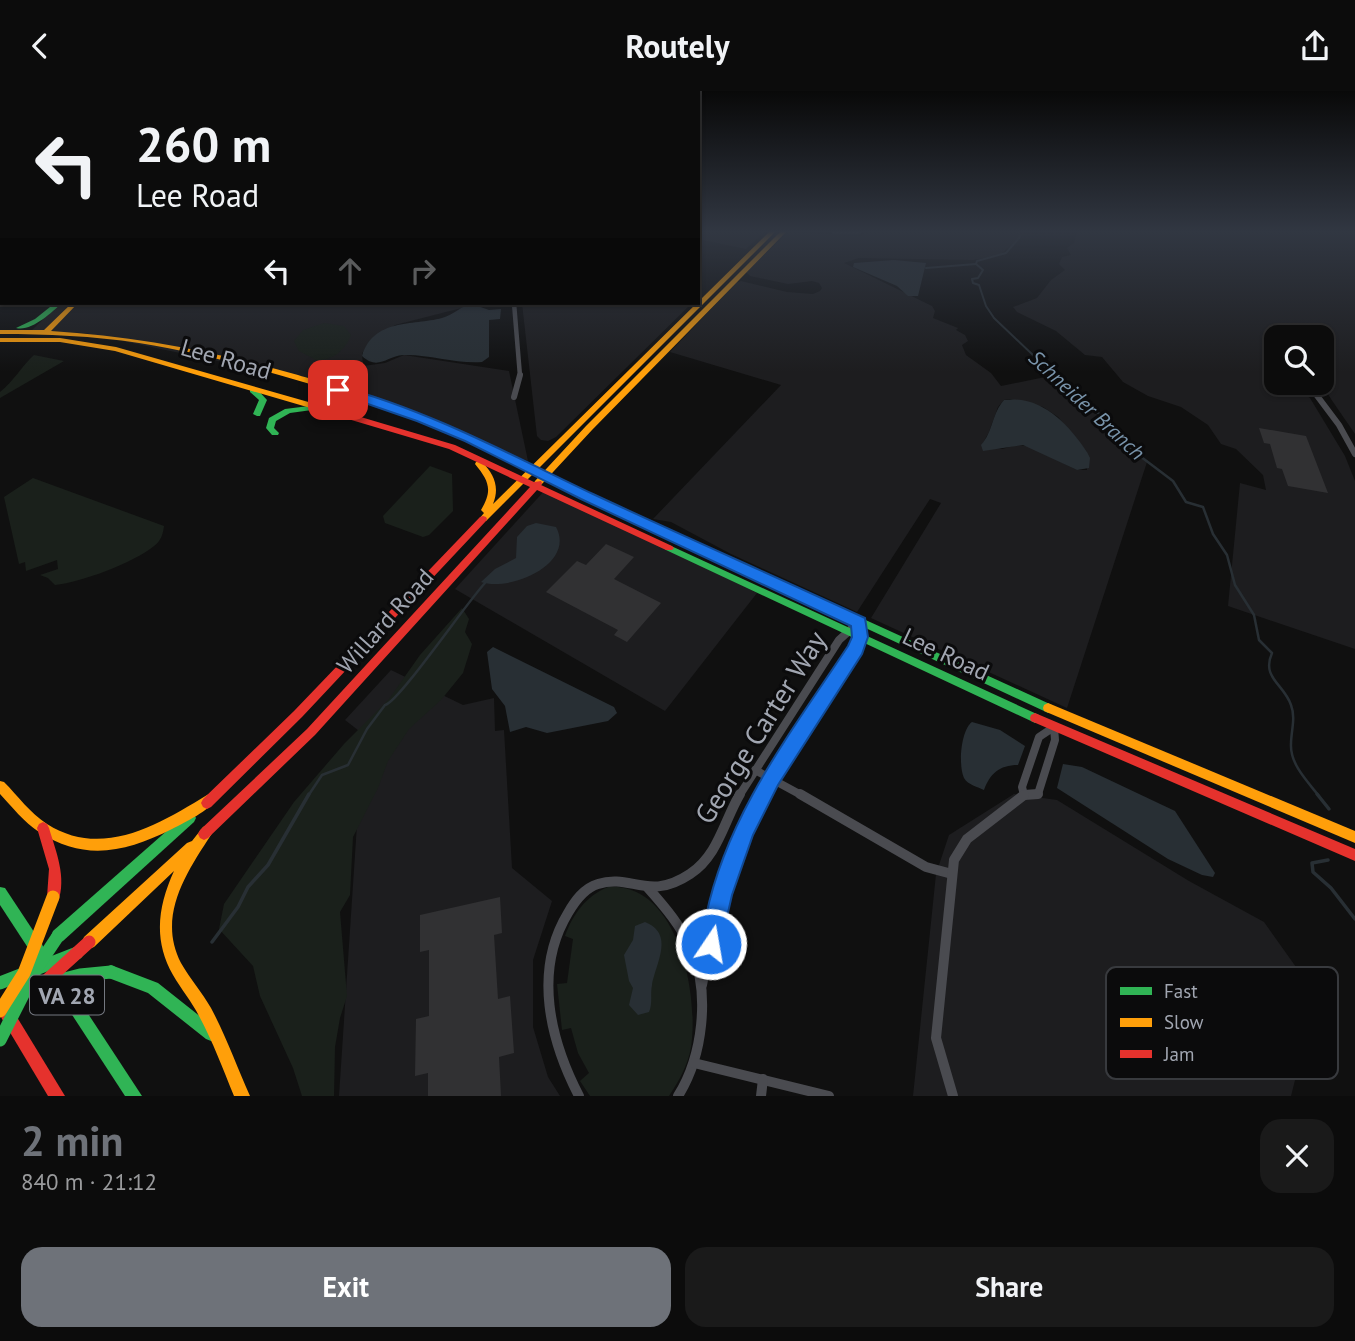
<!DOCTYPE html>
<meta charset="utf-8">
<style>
body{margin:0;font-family:"PT Sans",sans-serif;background:#1a1a1a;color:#f1f3f6;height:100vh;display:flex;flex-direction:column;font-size:26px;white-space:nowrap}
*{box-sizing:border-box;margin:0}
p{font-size:23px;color:#9a9b9d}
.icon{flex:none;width:38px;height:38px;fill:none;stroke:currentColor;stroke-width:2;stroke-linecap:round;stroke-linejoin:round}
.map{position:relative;height:1005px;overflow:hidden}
.drawer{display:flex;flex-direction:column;background:#0c0c0c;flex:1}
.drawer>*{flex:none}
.banner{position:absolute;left:0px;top:0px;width:700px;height:214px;box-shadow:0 2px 5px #0004,0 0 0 2px #2c2c2d;background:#0c0c0c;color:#f1f3f6;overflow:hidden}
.tools{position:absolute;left:1264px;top:234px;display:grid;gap:14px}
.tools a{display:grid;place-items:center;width:70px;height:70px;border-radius:14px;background:#0c0c0c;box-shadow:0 2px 5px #0004,0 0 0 2px #2c2c2d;font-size:35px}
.pin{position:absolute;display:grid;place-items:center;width:60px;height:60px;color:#fff;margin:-30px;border-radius:14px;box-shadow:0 4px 10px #0006}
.me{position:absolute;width:77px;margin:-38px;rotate:12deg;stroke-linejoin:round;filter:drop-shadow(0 0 5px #0008)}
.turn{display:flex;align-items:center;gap:24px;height:147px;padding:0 21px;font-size:32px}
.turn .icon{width:91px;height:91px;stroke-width:2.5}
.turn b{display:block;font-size:49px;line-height:60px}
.lanes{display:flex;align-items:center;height:66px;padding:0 21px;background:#0003;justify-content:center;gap:35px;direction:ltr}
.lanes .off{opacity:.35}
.round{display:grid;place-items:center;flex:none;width:74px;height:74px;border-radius:21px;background:#1a1a1a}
.overview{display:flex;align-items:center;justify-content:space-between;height:119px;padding:0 21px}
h1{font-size:42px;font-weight:600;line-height:52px;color:#6e7279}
.action{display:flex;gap:14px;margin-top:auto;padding:14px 21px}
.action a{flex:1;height:80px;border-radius:21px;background:#6e7279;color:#fff;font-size:28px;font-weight:600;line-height:80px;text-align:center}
.action a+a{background:#1a1a1a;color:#f1f3f6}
header{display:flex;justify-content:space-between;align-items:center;height:91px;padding:0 21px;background:#0c0c0c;font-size:32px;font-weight:600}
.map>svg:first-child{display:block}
.built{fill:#1d1d1f;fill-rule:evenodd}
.green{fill:#1a201b}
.water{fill:#282f34}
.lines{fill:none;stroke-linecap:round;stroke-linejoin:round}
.stream-far2{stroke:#282f34;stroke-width:2}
.stream-far1{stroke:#282f34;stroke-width:2.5}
.stream{stroke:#282f34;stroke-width:3.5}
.building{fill:#313133}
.street-far3{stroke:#4a4b50;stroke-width:4.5}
.street-far2{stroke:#4a4b50;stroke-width:6}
.street-far1{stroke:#4a4b50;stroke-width:8}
.street{stroke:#4a4b50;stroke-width:10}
.fast{fill:#30b455;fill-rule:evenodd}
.slow{fill:#ff9f0a;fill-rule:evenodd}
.jam{fill:#e5322d;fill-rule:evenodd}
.fast-bridge{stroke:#30b455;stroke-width:13}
.slow-bridge{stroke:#ff9f0a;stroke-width:13}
.jam-bridge{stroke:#e5322d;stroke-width:13}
.route{fill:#1a73e8;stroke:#114b97;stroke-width:2}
.labels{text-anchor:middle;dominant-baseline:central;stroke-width:6;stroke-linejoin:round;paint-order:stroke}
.far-water-label{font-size:21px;font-style:italic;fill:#7994ab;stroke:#0b0b0c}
.shield{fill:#0b0b0c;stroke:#747880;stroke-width:2}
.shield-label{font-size:23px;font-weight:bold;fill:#a1a6b1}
.street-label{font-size:24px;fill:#a1a6b1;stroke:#0b0b0c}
.near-street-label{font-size:28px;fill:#a1a6b1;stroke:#0b0b0c}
.key{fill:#0b0b0c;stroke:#383a3e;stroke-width:2}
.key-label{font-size:19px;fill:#a1a6b1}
</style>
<header><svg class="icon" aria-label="back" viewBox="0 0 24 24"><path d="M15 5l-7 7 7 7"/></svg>Routely<svg class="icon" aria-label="share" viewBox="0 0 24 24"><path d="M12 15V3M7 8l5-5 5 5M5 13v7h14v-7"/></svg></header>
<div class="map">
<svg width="1355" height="1005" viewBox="0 0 1355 1005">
<rect width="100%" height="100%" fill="#101010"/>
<g class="built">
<path d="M698,141H764L746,158L698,148Z"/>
<path d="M788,141L861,145L868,141H1016L1021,146L1000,164L973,169L859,167L844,172L932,215L935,220L933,227L958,237L956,239L965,244L968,250L962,254L966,264L991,282L1001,295L1055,284L1147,371L1067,617L871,527L941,412L930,408L857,521L731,463L671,431L653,428L781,294L670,261L736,192L741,190L787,201L813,203L820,200L822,197L819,192L812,190L788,193L750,185L746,181ZM1010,308L1043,316L1058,326L1087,361V379H1077L1028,355L1017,354L1002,358L982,354L989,341L998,316L1004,309Z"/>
<path d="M1077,141H1355V343L1331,308L1325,298H1329L1321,292V247H1276V292H1294V295L1310,307L1345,365L1355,390V558L1228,515L1240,392L1266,399L1263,384L1236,358L1221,353L1208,334L1181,316L1148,305L1123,291L1102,266L1085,264L1056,240L1017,221L1013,216L1037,207L1051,189L1065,179L1059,173L1062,166L1071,164L1067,157L1074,152Z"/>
<path d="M60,212H481L395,234L362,262L363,275L385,272L404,264L509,280L528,370L422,327L303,288L85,242L31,240Z"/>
<path d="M522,212H692L556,346L548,350L541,349L537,345Z"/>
<path d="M546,398L757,502L665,620L455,498Z"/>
<path d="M391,579L463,614L494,607L495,640L504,639L512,777L552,810L533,869V936L548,986L560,1005H339L363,643L345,629Z"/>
<path d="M1014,703L1057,709L1189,790L1264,831L1296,876L1300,894L1295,989L1291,1005H913L936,783L949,744Z"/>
</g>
<g class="green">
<path d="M324,232L344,235L351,244C345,260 332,270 316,269L299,260L294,250L303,239Z"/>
<path d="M34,264L64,270L0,307V301C14,290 21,276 34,264Z"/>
<path d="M430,375L452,383L453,420L429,444L423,446L385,432L383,425Z"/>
<path d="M33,387L164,435C163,443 161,450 154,455C133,472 82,491 55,494L48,487L40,484L58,478L57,469L26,480L25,471L19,473L4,406Z"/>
<path d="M462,517L469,528L465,541L472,553L463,582L441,609L409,638L388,670L378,697L353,746L350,804L340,821L347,905L340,927L335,956L334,1005H302L293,977L260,905L253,875L219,838L224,813L294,711L344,653L389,608L420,564Z"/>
<path d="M608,796C679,791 699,905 691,956C688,974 679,990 669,1005H590L580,990L589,982L578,962L571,937L562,939L557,893L567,892L573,848L565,845C573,823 586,805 608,796Z"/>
</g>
<g class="water">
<path d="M894,169L926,172L918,205H908L897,195L853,176L854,172Z"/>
<path d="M472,213L489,219L501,218L500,228L489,229V266L482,271C456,273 429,263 403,264C387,265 378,280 362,265C374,227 412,235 442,227C454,224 460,215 472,213Z"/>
<path d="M1004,309C1042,304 1068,333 1087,361L1090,367L1089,377L1077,379L1023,354L983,360L981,354C993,341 992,322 1004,309Z"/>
<path d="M536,432L556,436C576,473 510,501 481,491L495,478L516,467L517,446L527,435Z"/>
<path d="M493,556L614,616L617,622L608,630L547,642L526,636L510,641L505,615L492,598L487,561Z"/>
<path d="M972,631L1000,639L1025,655L1018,674C999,674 990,683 984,699C978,696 968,694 964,687C958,674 961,639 972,631Z"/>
<path d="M1063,673L1082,676L1175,720L1215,782L1213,786L1202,784L1168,768L1057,697Z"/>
<path d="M645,831C675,843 656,872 652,894C650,903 653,912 649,921L638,924L629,914L633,897L629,890L624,864L633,849L635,835Z"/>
</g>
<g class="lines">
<g class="stream-far2">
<path d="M976,173L983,179L978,187L972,188L973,192L979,194L986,215L994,227L1055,285"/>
<path d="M976,173L977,170L1006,162L1020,146L1018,141"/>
<path d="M926,177L976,173"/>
</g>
<g class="stream-far1">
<path d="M1053,284L1123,343L1128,356L1173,390L1186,411L1203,416L1213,443L1227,464L1235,494L1254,524L1259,549L1272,562C1261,587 1284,593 1291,614C1296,627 1291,640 1291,653C1290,673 1307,690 1319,705"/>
<path d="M308,705L322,684L348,674L367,638L385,614C398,612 467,511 485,492"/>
</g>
<g class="stream">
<path d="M1317,703L1329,718"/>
<path d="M1328,769L1312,772L1313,781L1331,797L1355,828"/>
<path d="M212,851L238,816L248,796L268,774L309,703"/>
</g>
</g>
<g class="building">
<path d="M1259,337L1306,345L1328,402L1288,395L1282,378L1277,377L1270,353L1264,352Z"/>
<path d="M606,453L634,466L614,488L661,512L627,551L614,544L618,539L546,501L577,470L586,474Z"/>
<path d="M500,806L502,842L494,844L498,908L510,905L514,962L499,966L501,1005H428V982L415,985L416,928L429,925V859L420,861V824Z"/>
</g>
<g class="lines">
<g class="street-far3">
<path d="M834,141H859"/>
<path d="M514,212L520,285"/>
</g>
<g class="street-far2">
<path d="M1312,298L1339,334L1355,363"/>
<path d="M514,306L520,284"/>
</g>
<g class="street-far1">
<path d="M1054,636L1055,649L1038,703L1024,704L1022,696L1039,646Z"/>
<path d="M755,679L803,705"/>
<path d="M739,705L839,549L859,531"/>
<path d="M763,705L856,558L860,546L859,531"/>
</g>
<g class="street">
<path d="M800,703L926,776L952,783"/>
<path d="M1024,704L1038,703"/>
<path d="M648,797C665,816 681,835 692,859C710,903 703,965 678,1005"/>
<path d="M702,894C715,826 730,764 764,703"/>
<path d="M694,972L829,1005"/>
<path d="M579,1005C550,949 533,880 568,822C575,810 584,797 598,793C631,782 648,811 690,783C718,765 724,730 740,703"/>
<path d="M761,1005L763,988"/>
<path d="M953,1005L936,947L954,769L967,748L1024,704"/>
</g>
<g class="fast">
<path d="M55,212H62C51,222 31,241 16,237L35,228Z"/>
<path d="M250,297H256L267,309L260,325H257L253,323L259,309L250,301Z"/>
<path d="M309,315L313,317L312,319L290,322L276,330L274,337L279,342L278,344H272L266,337L269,327L285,318Z"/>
<path d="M669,454L1039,624L1040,627L1039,630L1035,632L1031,630L666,459L664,457Z"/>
<path d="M725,465L1052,614L1053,617L1052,620L1048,622L1044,620L722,470L720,468Z"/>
<path d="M190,721L194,723L196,727L194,731L63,850L58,852L53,850L51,845L53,840L186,723Z"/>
<path d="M0,796L5,797L42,853L44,858L42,863L37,865L32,863L0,814Z"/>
<path d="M111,874L158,892L216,938L218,943L216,948L211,950L206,948L148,902L106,886L104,881L106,876Z"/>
<path d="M55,878L60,880L142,1005H125L50,890L48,885L50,880Z"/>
</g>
<g class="slow">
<path d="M769,141H775L486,430H480L479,428L484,422L481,419C493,399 489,390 475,373L476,371H482C494,383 500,396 493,413Z"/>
<path d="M780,141H786L592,339L541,394H535L534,392L535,390L586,335Z"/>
<path d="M72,212H78L51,240C135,245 217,261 298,284C317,290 348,296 364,306L360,308H357C286,285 214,264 139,252C93,245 47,243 0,243V239H44Z"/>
<path d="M0,247H60L116,256L354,324L355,326L354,328H348L115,260L60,251H0Z"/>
<path d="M1048,612L1355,740V752L1044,620L1043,617L1044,614Z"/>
<path d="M0,690L4,691C18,705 30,722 47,733C102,768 158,734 207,704L211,702L215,704L217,708C210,719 184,732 172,738C126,761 85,771 39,741C24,731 12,716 0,703Z"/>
<path d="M207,734L211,736L213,740L211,744C186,782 157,826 181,872C190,888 202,901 211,917C226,945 237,976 250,1005H234C223,978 213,951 199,925C192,911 181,898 173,884C153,849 158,815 174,780L94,856L89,858L84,856L82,851L84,846L187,752L192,750L203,736Z"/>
</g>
<g class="jam">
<path d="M357,304H363L425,325L728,466L730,468L725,471L722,470L419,329L357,308Z"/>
<path d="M348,324H354L455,354L534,391L541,390L542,392L541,394L672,455L674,457L672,459H666L537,399L315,644L208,747L204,749L200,747L198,743L200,739L307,638L530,396L449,358L348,328Z"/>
<path d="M483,425L486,426L487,428L486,430L302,626L211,716L207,718L203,716L201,712L203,708L294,620L480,426Z"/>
<path d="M1035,622L1355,758V770L1031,630L1030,627L1031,624Z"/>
<path d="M43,731L47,733L49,737C56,761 67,786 58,811L53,812L48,811L47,806L49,778L37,737L39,733Z"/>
<path d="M7,916L12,918L65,1005H48L2,928L0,923L2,918Z"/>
</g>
<g class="fast-bridge">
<path d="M0,892L77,862"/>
<path d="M41,894L80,884L111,881"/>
<path d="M0,949L36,878L58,845"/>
</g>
<path class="slow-bridge" d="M0,920L24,882L53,806"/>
<path class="jam-bridge" d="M47,889L89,851"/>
</g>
<linearGradient id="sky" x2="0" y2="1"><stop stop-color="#090909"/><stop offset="0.5" stop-color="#313742"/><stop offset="1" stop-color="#313742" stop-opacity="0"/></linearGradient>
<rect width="1355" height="281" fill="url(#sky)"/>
<path class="route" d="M338,295C428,319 509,363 593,403C683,445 774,485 865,527L868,546L862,563L778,694L753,744L732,804L719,861L711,864L703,861C698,849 703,837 706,825C727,723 792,640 848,555L852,546L851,535L581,408L465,350L417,330L333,301L332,299Z"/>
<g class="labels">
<g class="far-water-label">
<text transform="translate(1087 314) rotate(43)">Schneider Branch</text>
</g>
<rect class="shield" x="30" y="884.5" width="74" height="39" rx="5"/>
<g class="shield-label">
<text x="67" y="904">VA 28</text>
</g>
<g class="street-label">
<text transform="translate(226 268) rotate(16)">Lee Road</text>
<text transform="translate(385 530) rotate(-48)">Willard Road</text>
<text transform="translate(946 563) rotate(25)">Lee Road</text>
</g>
<g class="near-street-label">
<text transform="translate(760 636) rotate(-58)">George Carter Way</text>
</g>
</g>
<rect x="1106" y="876" width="232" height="112" rx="10" class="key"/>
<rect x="1120" y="896" width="32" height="8" fill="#30b455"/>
<rect x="1120" y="927" width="32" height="9" fill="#ff9f0a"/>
<rect x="1120" y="959" width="32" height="8" fill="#e5322d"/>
<g class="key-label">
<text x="1164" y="907">Fast</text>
<text x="1164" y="938">Slow</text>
<text x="1164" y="970">Jam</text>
</g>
</svg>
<div class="tools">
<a><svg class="icon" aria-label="search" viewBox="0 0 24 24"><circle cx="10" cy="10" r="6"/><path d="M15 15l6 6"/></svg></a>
</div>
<div class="pin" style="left:338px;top:299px;background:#d93025"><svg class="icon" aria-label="arrive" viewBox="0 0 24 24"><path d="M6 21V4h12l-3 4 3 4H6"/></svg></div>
<svg class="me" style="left:711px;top:853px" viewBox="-20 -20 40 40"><circle r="17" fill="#1a73e8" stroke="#fff" stroke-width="3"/><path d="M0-11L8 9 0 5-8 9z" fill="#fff"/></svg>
<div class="banner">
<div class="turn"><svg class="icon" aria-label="left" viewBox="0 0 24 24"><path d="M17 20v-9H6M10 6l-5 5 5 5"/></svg><div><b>260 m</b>Lee Road</div></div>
<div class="lanes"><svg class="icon" aria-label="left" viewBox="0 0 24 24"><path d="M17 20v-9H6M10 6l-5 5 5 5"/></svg><svg class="icon off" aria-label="ahead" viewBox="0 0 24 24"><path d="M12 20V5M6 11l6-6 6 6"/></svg><svg class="icon off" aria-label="right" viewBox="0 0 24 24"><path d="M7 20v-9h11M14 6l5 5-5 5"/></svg></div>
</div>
</div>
<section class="drawer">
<div class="overview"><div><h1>2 min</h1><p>840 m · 21:12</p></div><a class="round"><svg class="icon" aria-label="close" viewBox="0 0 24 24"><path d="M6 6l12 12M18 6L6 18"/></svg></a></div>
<div class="action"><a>Exit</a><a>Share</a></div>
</section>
